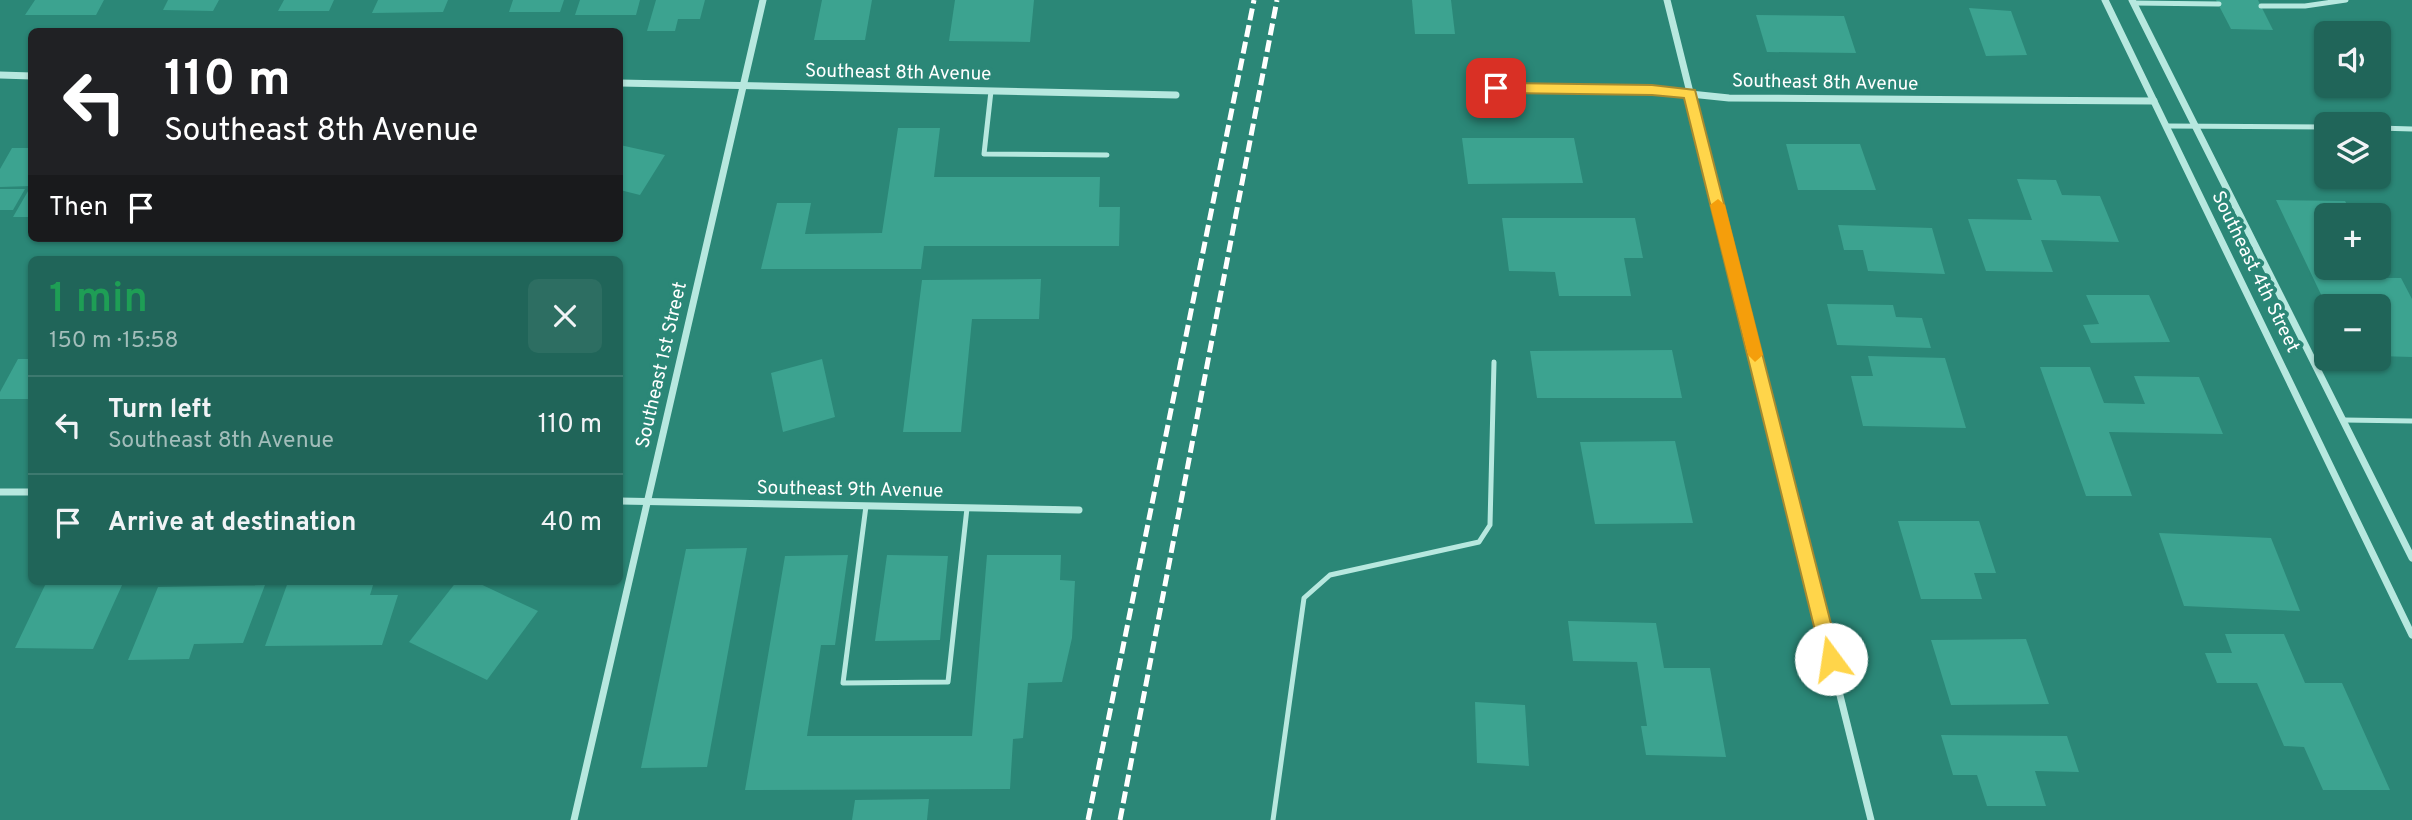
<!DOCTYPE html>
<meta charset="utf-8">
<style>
body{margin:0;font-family:Overpass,sans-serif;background:#2d6e62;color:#f1f3f6;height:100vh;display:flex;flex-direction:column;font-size:26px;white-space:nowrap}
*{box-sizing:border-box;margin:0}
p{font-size:23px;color:#a2bdba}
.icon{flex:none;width:38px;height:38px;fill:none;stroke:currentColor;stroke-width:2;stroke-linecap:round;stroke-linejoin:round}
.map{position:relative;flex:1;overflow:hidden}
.sheet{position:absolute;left:28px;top:256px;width:595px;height:329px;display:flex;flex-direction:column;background:#206559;border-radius:10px;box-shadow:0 2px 5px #0004}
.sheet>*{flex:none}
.hud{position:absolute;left:28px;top:28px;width:595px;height:214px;border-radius:10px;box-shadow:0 2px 5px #0004;background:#202124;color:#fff;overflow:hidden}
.tools{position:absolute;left:2314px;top:21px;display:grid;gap:14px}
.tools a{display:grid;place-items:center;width:77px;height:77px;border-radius:10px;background:#206559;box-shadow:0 2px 5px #0004;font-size:35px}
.pin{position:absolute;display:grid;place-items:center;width:60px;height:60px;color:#fff;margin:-30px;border-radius:14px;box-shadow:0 4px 10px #0006}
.me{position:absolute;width:77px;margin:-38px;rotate:346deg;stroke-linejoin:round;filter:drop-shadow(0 0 5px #0008)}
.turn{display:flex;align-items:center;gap:24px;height:147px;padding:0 21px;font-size:32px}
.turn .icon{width:91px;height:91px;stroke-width:2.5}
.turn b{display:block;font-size:49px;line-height:60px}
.then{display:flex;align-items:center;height:66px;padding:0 21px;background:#0003;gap:14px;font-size:26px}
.round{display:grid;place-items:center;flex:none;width:74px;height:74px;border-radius:10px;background:#2d6e62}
.overview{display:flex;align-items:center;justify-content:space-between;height:119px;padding:0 21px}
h1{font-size:42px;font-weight:600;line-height:52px;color:#1e9e55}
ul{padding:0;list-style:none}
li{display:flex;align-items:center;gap:21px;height:98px;padding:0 21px;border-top:2px solid #3d796f}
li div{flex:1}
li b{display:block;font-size:26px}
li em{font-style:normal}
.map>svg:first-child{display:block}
.building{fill:#3ca390}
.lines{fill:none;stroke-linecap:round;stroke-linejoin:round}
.service{stroke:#b7e8df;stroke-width:5}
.minor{stroke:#b7e8df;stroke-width:7}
.rail{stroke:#fff;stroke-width:5;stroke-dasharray:12 5;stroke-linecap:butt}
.route{fill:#ffd54a;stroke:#a68a30;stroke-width:2}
.slow{fill:#f59e0b}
.labels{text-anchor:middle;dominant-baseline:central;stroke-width:7;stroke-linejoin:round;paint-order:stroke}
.street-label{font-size:19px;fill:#fff;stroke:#2b8777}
</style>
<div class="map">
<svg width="2412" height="820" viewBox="0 0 2412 820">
<rect width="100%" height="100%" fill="#2b8777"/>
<g class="building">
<path d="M35,0H104L96,15H25Z"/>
<path d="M168,0H219L213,11L163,10Z"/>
<path d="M284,0H334L329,11H278Z"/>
<path d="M378,0H448L443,12L372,13Z"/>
<path d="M513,0H564L560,12H509Z"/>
<path d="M580,0H640L636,15H575Z"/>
<path d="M656,0H705L700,19H678L675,31H647Z"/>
<path d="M822,0H872L865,40H814Z"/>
<path d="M955,0H1034L1030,42L949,41Z"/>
<path d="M1412,0H1451L1455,34H1415Z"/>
<path d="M2216,0H2258L2273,30L2231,29Z"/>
<path d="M1969,8L2011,11L2027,55L1986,56Z"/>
<path d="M1756,15L1844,16L1856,53L1767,52Z"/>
<path d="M898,128H940L934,177H1100L1099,207H1120L1119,246H924L921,269H761L777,203H811L805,234L882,233Z"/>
<path d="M1462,138H1574L1583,183L1468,184Z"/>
<path d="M1786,144H1860L1876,190H1798Z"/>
<path d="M620,145L665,155L640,195L620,190Z"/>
<path d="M12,148H32V217H13L31,186L0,187V169Z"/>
<path d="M2017,179L2056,180L2062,195L2100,196L2119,242L2041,240L2053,272L1986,271L1968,219L2032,220Z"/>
<path d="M0,189H25L13,210H0Z"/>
<path d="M2276,200L2345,201L2353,215H2326V268H2380L2385,278H2401L2412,299V357L2378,356V306L2326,305Z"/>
<path d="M1502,218H1635L1643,258H1624L1631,296H1559L1555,272L1509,271Z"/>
<path d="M1838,225L1932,228L1945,274L1868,271L1863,250H1844Z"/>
<path d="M1041,279L1039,319H972L961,432H903L922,280Z"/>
<path d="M2086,295H2149L2170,342L2091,343L2083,325L2099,324Z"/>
<path d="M1827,304L1893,305L1896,317L1922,318L1931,348L1837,345Z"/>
<path d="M1672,350L1682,398H1537L1530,351Z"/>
<path d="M1868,356L1945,358L1966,428L1863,426L1851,376H1873Z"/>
<path d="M18,359H32V399H0V392Z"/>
<path d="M822,359L835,417L783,432L771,373Z"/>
<path d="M2040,367H2090L2104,403L2145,404L2134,376L2199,377L2223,434L2109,432L2132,496H2086Z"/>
<path d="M1675,441L1693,523L1595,524L1580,442Z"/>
<path d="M1898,521H1979L1996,573H1974L1982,599H1921Z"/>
<path d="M2159,533L2271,538L2300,611L2184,606Z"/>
<path d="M747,548L707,767L641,768L686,549Z"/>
<path d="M848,555L835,645H821L807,736H972L987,555H1061L1060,580L1075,581L1072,638L1062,682L1028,683L1023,738L1013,739L1010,789L745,790L785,556Z"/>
<path d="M887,555L948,556L940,640L875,641Z"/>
<path d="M47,581L123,583L93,649L15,648Z"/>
<path d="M457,581H474L538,611L487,680L409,642Z"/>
<path d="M288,582H374L370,595H398L382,645L265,646Z"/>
<path d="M265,585L243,643L194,644L189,659L128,660L158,587Z"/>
<path d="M1568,621L1656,623L1664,668H1710L1726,757L1646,755L1641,726H1647L1637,662L1573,661Z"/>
<path d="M2225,634H2284L2305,683H2342L2390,790H2323L2304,747L2284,746L2257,683H2217L2205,653H2232Z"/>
<path d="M2026,639L2049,704L1951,705L1931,640Z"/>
<path d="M1475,702L1525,705L1529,766L1477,763Z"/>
<path d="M1941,735L2067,736L2079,772L2035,771L2046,806H1987L1977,775H1953Z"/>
<path d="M929,799L927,820H852L855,800Z"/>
</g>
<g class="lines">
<g class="service">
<path d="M2134,3L2219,4"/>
<path d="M2261,6H2305L2346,0"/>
<path d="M991,91L984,154L1107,155"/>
<path d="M2167,126L2326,127"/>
<path d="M2378,128L2412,129"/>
<path d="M2344,420L2412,421"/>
<path d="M866,506L843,683L948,682L967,508"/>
<path d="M1273,820L1304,598L1330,575L1479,542L1490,525L1494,362"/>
</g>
<g class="minor">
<path d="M1667,0L1871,820"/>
<path d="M2105,0L2412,635"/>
<path d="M2132,0L2412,558"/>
<path d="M0,75L32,76"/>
<path d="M620,83L1176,95"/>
<path d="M1496,88L1652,90L1729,98L2154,101"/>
<path d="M0,492H32"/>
<path d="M620,501L1079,510"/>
<path d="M574,820L763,0"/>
</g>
<g class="rail">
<path d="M1088,820L1254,0"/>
<path d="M1120,820L1277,0"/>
</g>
</g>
<path class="route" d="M1496,83L1652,85L1695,90L1840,659L1837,665L1831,667L1825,665L1822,659L1684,98L1652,95L1496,93L1489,88Z"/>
<path class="slow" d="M1718,199L1725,205L1763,355L1755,362L1748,355L1710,205Z"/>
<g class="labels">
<g class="street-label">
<text transform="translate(898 73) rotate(1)">Southeast 8th Avenue</text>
<text transform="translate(1825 83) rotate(1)">Southeast 8th Avenue</text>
<text transform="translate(2255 272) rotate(64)">Southeast 4th Street</text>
<text transform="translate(662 365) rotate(-77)">Southeast 1st Street</text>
<text transform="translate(850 490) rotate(1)">Southeast 9th Avenue</text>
</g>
</g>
</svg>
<div class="tools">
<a><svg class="icon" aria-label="sound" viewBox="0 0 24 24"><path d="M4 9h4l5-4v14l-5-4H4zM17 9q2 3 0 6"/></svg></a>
<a><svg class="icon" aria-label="layers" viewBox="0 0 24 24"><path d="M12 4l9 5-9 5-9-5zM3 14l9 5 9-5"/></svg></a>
<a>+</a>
<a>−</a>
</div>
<div class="pin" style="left:1496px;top:88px;background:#d93025"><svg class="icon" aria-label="arrive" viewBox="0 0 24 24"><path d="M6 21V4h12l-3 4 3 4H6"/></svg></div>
<svg class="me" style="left:1831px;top:659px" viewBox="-20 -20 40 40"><circle r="19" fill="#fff"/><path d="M0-13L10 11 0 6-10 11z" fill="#ffd54a"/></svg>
<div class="hud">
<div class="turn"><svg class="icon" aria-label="left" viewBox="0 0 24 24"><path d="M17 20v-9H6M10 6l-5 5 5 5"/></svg><div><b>110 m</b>Southeast 8th Avenue</div></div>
<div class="then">Then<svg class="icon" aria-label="arrive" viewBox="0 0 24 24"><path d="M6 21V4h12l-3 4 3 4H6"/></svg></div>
</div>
<section class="sheet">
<div class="overview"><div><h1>1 min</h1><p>150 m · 15:58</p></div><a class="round"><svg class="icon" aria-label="close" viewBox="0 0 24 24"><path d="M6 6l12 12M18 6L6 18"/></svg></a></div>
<ul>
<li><svg class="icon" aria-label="left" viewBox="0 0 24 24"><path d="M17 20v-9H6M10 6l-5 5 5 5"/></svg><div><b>Turn left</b><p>Southeast 8th Avenue</p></div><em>110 m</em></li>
<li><svg class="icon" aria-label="arrive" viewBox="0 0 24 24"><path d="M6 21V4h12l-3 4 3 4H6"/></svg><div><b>Arrive at destination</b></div><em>40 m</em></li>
</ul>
</section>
</div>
